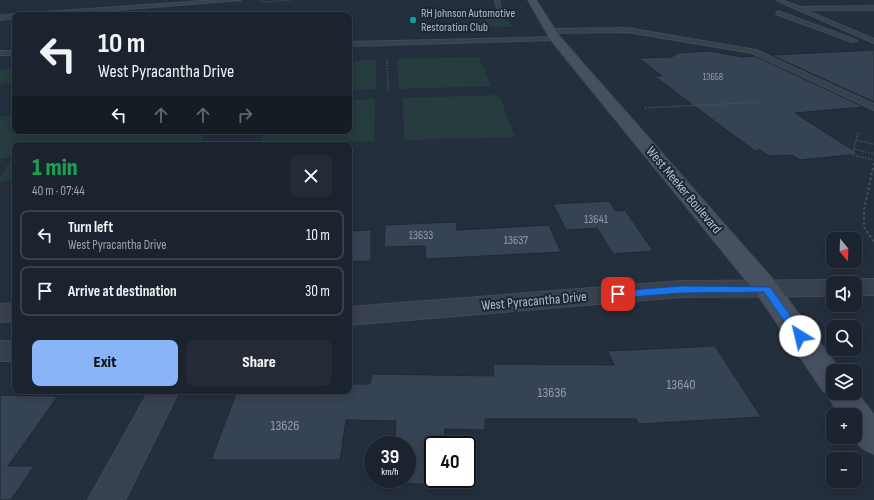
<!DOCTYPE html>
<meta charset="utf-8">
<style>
body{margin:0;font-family:"Sofia Sans Condensed",sans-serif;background:#242b36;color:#f1f3f6;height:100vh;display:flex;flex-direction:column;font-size:15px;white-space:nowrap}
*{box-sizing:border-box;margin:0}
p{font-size:13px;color:#a0a4aa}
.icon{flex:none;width:22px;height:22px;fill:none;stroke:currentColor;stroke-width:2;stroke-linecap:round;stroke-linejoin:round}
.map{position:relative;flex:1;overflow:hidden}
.panel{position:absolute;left:12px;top:142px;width:340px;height:252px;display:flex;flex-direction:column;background:#1b232e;border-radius:8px;box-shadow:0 2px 10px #0003,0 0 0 1px #39404a}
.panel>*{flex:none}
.hud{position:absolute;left:12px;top:12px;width:340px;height:122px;border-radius:8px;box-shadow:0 2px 10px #0003,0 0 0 1px #39404a;background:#1b232e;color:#f1f3f6;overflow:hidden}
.needle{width:26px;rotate:161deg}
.tools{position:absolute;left:826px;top:232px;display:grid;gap:8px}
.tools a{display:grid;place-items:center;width:36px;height:36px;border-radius:8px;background:#1b232e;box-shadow:0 2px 10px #0003,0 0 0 1px #39404a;font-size:20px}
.speed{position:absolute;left:364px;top:436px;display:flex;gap:8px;font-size:20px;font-weight:700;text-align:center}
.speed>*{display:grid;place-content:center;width:52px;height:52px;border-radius:50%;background:#1b232e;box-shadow:0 2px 10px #0003,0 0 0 1px #39404a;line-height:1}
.speed small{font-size:10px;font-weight:400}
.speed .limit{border:2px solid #111;border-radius:6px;background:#fff;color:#111}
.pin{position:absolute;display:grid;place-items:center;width:34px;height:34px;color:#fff;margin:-17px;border-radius:8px;box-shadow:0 2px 6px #0006}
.me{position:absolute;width:44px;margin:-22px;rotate:324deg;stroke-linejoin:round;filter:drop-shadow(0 0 3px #0008)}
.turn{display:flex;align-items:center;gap:14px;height:84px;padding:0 20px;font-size:18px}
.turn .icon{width:52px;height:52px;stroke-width:2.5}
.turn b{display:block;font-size:28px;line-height:34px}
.lanes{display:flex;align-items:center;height:38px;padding:0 20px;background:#0003;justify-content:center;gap:20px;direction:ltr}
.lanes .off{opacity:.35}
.round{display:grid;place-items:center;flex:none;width:42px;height:42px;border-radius:8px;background:#242b36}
.headline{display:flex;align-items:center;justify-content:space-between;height:68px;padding:0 20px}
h1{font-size:24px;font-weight:800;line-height:30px;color:#1e9e55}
.button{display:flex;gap:8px;margin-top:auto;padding:8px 20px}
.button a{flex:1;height:46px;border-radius:8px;background:#8ab4f8;color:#111;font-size:16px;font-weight:800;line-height:46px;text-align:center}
.button a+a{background:#242b36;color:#f1f3f6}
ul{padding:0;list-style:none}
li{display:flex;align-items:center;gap:12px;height:50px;margin:0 8px 6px;padding:0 12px;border:2px solid #39404a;border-radius:8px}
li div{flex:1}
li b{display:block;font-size:15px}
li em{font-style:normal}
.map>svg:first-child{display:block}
.green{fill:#263c3f}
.building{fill:#364354;stroke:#1f2835}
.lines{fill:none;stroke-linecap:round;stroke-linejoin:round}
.lane-casing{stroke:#414a57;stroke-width:2}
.street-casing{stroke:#414a57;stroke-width:2}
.secondary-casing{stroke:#414a57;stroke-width:2}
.path-far2{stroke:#3f5557;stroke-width:1;stroke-dasharray:1.5 1.5;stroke-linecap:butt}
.path-far1{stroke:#3f5557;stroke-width:1.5;stroke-dasharray:1.5 1.5;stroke-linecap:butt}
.path{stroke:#3f5557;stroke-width:2;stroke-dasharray:2.5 2.5;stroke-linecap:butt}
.lane{fill:#38414e;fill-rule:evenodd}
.street{fill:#38414e;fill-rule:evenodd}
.secondary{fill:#465061;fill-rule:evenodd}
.route{fill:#1a73e8;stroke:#114b97}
.culture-dot{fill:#0f9aa8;stroke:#1d2633;stroke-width:1.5}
.labels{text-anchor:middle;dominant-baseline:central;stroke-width:4;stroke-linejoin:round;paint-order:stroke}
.far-number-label{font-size:10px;fill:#929caa}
.far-poi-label{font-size:12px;fill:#b4bcc9;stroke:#1d2633;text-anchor:start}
.number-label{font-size:12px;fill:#929caa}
.street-label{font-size:14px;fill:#b4bcc9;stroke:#1d2633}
.near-number-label{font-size:14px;fill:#929caa}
</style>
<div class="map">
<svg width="874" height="500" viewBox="0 0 874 500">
<rect width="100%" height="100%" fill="#242f3e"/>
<g class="green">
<path d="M500,10L513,27L469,28L467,24L478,23L485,19L462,14L460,11Z"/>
<path d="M479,57L491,86L399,89L397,59Z"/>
<path d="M376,60V89L349,90V61Z"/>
<path d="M15,69V82L0,84V70Z"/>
<path d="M499,95L515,137L404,140L403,98Z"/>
<path d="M375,99L374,141L259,145L265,131H349V100Z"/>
<path d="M15,115V131H202V145H15V180L0,182V178L12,157L0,159V117Z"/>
</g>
<g class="building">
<path d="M874,50V102L771,55Z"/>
<path d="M709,51L742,57L755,56L864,107L795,113L859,154L800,160L792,155L769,156L760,150L755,151L654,76H662L639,58L672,57L677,53Z"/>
<path d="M609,201L616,211L625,210L653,251L613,254L597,228L566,230L553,204Z"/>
<path d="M456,222L457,230L549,225L561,252L426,259L425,246L384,247L385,225Z"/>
<path d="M371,230V261L349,262V231Z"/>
<path d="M715,346L761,417L639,424L636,419H485V430L445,429L444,445H433V479H444V485L390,483L391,479H407V445H394L396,421L346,420L340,460H211L237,391H349V384H370L372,374L494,376L493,364L614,365L608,351Z"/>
<path d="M0,395L58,396L8,466H34L11,500H0Z"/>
</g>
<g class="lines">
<g class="lane-casing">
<g id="lane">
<path d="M218,0H241L54,15H28L31,13Z"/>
<path d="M495,0H499L501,9H497Z"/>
<path d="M776,0H782L800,7L874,6V10H805L874,39V43Z"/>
<path d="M778,11L856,40L857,41L852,42L776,14Z"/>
<path d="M15,14L17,15H15V18L0,20V16Z"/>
<path d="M627,28L756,50L874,104V110L752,53L627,32L550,33L547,31L550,29Z"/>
<path d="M557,37L558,38L555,40L349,46V42Z"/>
<rect x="0" y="51" width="15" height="4"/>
</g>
</g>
<g class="street-casing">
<g id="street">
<path d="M855,279H874V295H855V283H846Z"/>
<path d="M833,280L842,283H833V296L681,297L349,325V307L681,281Z"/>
<path d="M15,303V321L0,322V304Z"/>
<rect x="0" y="341" width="15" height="20"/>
<path d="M149,391H179L125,500H88Z"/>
</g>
</g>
<g class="secondary-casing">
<path id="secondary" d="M528,0H536L559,36L776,283L841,371H833V393H855V390L874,415V454C851,446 855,436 855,415H839L826,392L823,391L758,295L551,40Z"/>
</g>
<path class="path-far2" d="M259,0L266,2L292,0"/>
<g class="path-far1">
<path d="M387,59L388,90"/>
<path d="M645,108L762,102"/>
<path d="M858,133L852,155L874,160"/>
<path d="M856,140L874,144"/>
<path d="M854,149L874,154"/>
</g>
<path class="path" d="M874,163L864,210V227L874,242"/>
<use href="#lane" class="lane"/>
<use href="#street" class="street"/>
<use href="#secondary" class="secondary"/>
</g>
<path class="route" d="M681,286L770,287L805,336L804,339H796L764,292L681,293L618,298L612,294L618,291Z"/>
<circle class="culture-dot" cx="413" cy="20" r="4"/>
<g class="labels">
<g class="far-number-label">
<text x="713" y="77">13658</text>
</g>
<g class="far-poi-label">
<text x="421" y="13">RH Johnson Automotive<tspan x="421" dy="14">Restoration Club</tspan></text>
</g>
<g class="number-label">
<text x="596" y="219">13641</text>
<text x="421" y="235">13633</text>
<text x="516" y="240">13637</text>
</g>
<g class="street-label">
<text transform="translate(684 190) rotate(50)">West Meeker Boulevard</text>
<text transform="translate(534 301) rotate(-5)">West Pyracantha Drive</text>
</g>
<g class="near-number-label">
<text x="681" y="384">13640</text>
<text x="552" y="392">13636</text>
<text x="285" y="425">13626</text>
</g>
</g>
</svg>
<div class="tools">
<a><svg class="needle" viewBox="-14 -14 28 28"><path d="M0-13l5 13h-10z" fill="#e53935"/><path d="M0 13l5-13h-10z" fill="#a0a4aa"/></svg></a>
<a><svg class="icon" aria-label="sound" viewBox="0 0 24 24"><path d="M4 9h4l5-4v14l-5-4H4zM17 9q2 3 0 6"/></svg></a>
<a><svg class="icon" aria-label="search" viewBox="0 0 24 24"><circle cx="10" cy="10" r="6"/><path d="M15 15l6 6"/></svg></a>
<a><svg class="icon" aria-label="layers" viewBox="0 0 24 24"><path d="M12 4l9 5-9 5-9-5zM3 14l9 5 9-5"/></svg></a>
<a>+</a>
<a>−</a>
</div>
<div class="speed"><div>39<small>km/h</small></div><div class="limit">40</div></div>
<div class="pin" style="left:618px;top:294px;background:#d93025"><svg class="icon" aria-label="arrive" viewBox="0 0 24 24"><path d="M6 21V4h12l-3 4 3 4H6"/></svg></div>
<svg class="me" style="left:800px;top:336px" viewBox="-20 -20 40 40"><circle r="19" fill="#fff"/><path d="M0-13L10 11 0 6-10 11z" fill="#1a73e8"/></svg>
<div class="hud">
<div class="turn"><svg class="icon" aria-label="left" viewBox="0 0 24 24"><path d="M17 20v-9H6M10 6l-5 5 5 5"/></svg><div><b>10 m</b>West Pyracantha Drive</div></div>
<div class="lanes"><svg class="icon" aria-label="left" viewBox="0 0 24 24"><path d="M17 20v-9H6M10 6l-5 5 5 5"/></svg><svg class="icon off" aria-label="ahead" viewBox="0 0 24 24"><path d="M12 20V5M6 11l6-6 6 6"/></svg><svg class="icon off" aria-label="ahead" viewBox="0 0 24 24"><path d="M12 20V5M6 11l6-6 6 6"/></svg><svg class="icon off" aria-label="right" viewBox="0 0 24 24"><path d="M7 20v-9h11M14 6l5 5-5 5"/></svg></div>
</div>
<section class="panel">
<div class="headline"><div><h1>1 min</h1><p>40 m · 07:44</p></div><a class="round"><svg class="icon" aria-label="close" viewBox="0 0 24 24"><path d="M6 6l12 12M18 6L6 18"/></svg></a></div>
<ul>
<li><svg class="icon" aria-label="left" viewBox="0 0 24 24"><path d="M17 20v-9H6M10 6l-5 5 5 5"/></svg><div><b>Turn left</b><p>West Pyracantha Drive</p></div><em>10 m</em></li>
<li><svg class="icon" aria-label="arrive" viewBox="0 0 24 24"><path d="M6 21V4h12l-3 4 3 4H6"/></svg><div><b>Arrive at destination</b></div><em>30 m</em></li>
</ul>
<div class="button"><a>Exit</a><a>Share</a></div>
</section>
</div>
